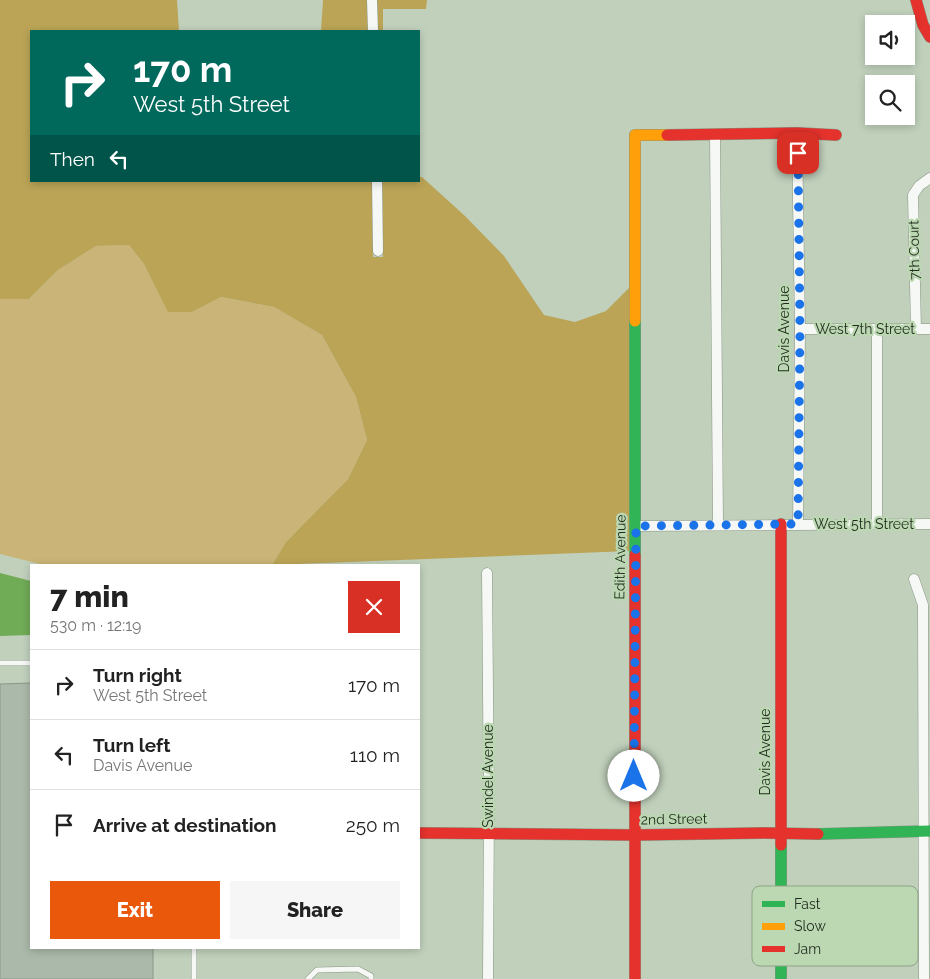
<!DOCTYPE html>
<meta charset="utf-8">
<style>
body{margin:0;font-family:Raleway,sans-serif;background:#f6f6f6;color:#222;height:100vh;display:flex;flex-direction:column;font-size:19px;white-space:nowrap}
*{box-sizing:border-box;margin:0}
p{font-size:16px;color:#767676}
.icon{flex:none;width:28px;height:28px;fill:none;stroke:currentColor;stroke-width:2;stroke-linecap:round;stroke-linejoin:round}
.map{position:relative;flex:1;overflow:hidden}
.side{position:absolute;left:30px;top:564px;width:390px;height:385px;display:flex;flex-direction:column;background:#fff;border-radius:0px;box-shadow:0 2px 8px #0003}
.side>*{flex:none}
.guide{position:absolute;left:30px;top:30px;width:390px;height:152px;border-radius:0px;box-shadow:0 2px 8px #0003;background:#00695c;color:#fff;overflow:hidden}
.fabs{position:absolute;left:865px;top:15px;display:grid;gap:10px}
.fabs a{display:grid;place-items:center;width:50px;height:50px;border-radius:0px;background:#fff;box-shadow:0 2px 8px #0003;font-size:25px}
.pin{position:absolute;display:grid;place-items:center;width:42px;height:42px;color:#fff;margin:-21px;border-radius:10px;box-shadow:0 2px 8px #0006}
.me{position:absolute;width:55px;margin:-28px;rotate:0deg;stroke-linejoin:round;filter:drop-shadow(0 0 4px #0008)}
.turn{display:flex;align-items:center;gap:18px;height:105px;padding:0 20px;font-size:22px}
.turn .icon{width:65px;height:65px;stroke-width:2.5}
.turn b{display:block;font-size:35px;line-height:42px}
.then{display:flex;align-items:center;height:48px;padding:0 20px;background:#0003;gap:10px;font-size:19px}
.round{display:grid;place-items:center;flex:none;width:52px;height:52px;border-radius:0px;background:#f6f6f6}
.summary{display:flex;align-items:center;justify-content:space-between;height:85px;padding:0 20px}
h1{font-size:30px;font-weight:800;line-height:38px}
.primary-button{display:flex;gap:10px;margin-top:auto;padding:10px 20px}
.primary-button a{flex:1;height:58px;border-radius:0px;background:#ea580c;color:#fff;font-size:20px;font-weight:800;line-height:58px;text-align:center}
.primary-button a+a{background:#f6f6f6;color:#222}
ul{padding:0;list-style:none}
li{display:flex;align-items:center;gap:15px;height:70px;padding:0 20px;border-top:1px solid #e0e0e0}
li div{flex:1}
li b{display:block;font-size:19px}
li em{font-style:normal}
.map>svg:first-child{display:block}
.green{fill:#cab477}
.forest{fill:#bba456}
.water{fill:#70ab56}
.building{fill:#aab9aa;stroke:#8a988a}
.lines{fill:none;stroke-linecap:round;stroke-linejoin:round}
.lane-casing{stroke:#889484;stroke-width:6}
.street-casing{stroke:#889484;stroke-width:11}
.fast-casing{stroke:#889484;stroke-width:12}
.slow-casing{stroke:#889484;stroke-width:12}
.jam-casing{stroke:#889484;stroke-width:12}
.lane{stroke:#f6f8f5;stroke-width:5}
.street{stroke:#f6f8f5;stroke-width:10}
.fast{stroke:#30b455;stroke-width:11}
.slow{stroke:#ff9f0a;stroke-width:11}
.jam{stroke:#e5322d;stroke-width:11}
.route{stroke:#1a73e8;stroke-width:9;stroke-dasharray:0 16.2}
.labels{text-anchor:middle;dominant-baseline:central;stroke-width:4.5;stroke-linejoin:round;paint-order:stroke}
.street-label{font-size:14px;fill:#1f2a1c;stroke:#bcd8b3}
.key{fill:#bcd8b3;stroke:#8da486;stroke-width:1}
.key-label{font-size:14px;fill:#1f2a1c}
</style>
<div class="map">
<svg width="930" height="979" viewBox="0 0 930 979">
<rect width="100%" height="100%" fill="#c0d0bb"/>
<path class="green" d="M129,245L144,264L169,312H192L221,297L274,307L322,335L356,397L367,440L348,479L286,542L272,565H44L0,554V299H29L58,270L96,246Z"/>
<g class="forest">
<path d="M0,0H177L179,31H31V181H372L373,257H383L382,181H419V177H422L465,216L504,256L544,315L575,322L606,311L630,287V551L272,565L286,542L348,479L367,440L356,397L322,335L274,307L221,297L192,312H168L144,264L129,245L96,246L58,270L29,299H0Z"/>
<path d="M323,0H367L368,31H321Z"/>
<path d="M377,0H427L426,9H383V31H378Z"/>
</g>
<path class="water" d="M0,573L31,581V635L0,636Z"/>
<path class="building" d="M31,683V948H153V979H0V684Z"/>
<g class="lines">
<g class="lane-casing">
<g id="lane">
<path d="M0,663H31"/>
<path d="M194,979V948"/>
<path d="M308,979L317,970L358,969L371,976V979"/>
</g>
</g>
<g class="street-casing">
<g id="street">
<path d="M372,0L373,31"/>
<path d="M797,133L800,329L798,524"/>
<path d="M715,135L718,525"/>
<path d="M377,181L378,251"/>
<path d="M800,329H930"/>
<path d="M877,329V524"/>
<path d="M916,329L913,195L919,186L930,178"/>
<path d="M636,526L930,524"/>
<path d="M487,573L489,806L488,979"/>
<path d="M914,579L923,605L924,979"/>
</g>
</g>
<g class="fast-casing">
<g id="fast">
<path d="M635,321V555"/>
<path d="M818,834L930,831"/>
<path d="M781,845V979"/>
</g>
</g>
<g class="slow-casing">
<path id="slow" d="M635,321V135H667"/>
</g>
<g class="jam-casing">
<g id="jam">
<path d="M916,0L923,25L930,37"/>
<path d="M667,135L797,133L836,135"/>
<path d="M781,524V845"/>
<path d="M635,555V979"/>
<path d="M419,833L636,835L765,833L818,834"/>
</g>
</g>
<use href="#lane" class="lane"/>
<use href="#street" class="street"/>
<use href="#fast" class="fast"/>
<use href="#slow" class="slow"/>
<use href="#jam" class="jam"/>
</g>
<g class="lines">
<path class="route" d="M634,776L636,526L798,524L800,330L798,153"/>
</g>
<g class="labels">
<g class="street-label">
<text transform="translate(914 250) rotate(-91)">7th Court</text>
<text transform="translate(784 329) rotate(-90)">Davis Avenue</text>
<text x="865" y="329">West 7th Street</text>
<text x="864" y="524">West 5th Street</text>
<text transform="translate(620 557) rotate(-89)">Edith Avenue</text>
<text transform="translate(765 752) rotate(-90)">Davis Avenue</text>
<text transform="translate(488 776) rotate(-90)">Swindel Avenue</text>
<text transform="translate(674 819) rotate(-1)">2nd Street</text>
</g>
</g>
<rect x="752" y="886" width="166" height="80" rx="8" class="key"/>
<rect x="762" y="901" width="23" height="6" fill="#30b455"/>
<rect x="762" y="923" width="23" height="7" fill="#ff9f0a"/>
<rect x="762" y="946" width="23" height="6" fill="#e5322d"/>
<g class="key-label">
<text x="794" y="909">Fast</text>
<text x="794" y="931">Slow</text>
<text x="794" y="954">Jam</text>
</g>
</svg>
<div class="fabs">
<a><svg class="icon" aria-label="sound" viewBox="0 0 24 24"><path d="M4 9h4l5-4v14l-5-4H4zM17 9q2 3 0 6"/></svg></a>
<a><svg class="icon" aria-label="search" viewBox="0 0 24 24"><circle cx="10" cy="10" r="6"/><path d="M15 15l6 6"/></svg></a>
</div>
<div class="pin" style="left:798px;top:153px;background:#d93025"><svg class="icon" aria-label="arrive" viewBox="0 0 24 24"><path d="M6 21V4h12l-3 4 3 4H6"/></svg></div>
<svg class="me" style="left:634px;top:776px" viewBox="-20 -20 40 40"><circle r="19" fill="#fff"/><path d="M0-13L10 11 0 6-10 11z" fill="#1a73e8"/></svg>
<div class="guide">
<div class="turn"><svg class="icon" aria-label="right" viewBox="0 0 24 24"><path d="M7 20v-9h11M14 6l5 5-5 5"/></svg><div><b>170 m</b>West 5th Street</div></div>
<div class="then">Then<svg class="icon" aria-label="left" viewBox="0 0 24 24"><path d="M17 20v-9H6M10 6l-5 5 5 5"/></svg></div>
</div>
<section class="side">
<div class="summary"><div><h1>7 min</h1><p>530 m · 12:19</p></div><a class="round" style="background:#d93025;color:#fff"><svg class="icon" aria-label="close" viewBox="0 0 24 24"><path d="M6 6l12 12M18 6L6 18"/></svg></a></div>
<ul>
<li><svg class="icon" aria-label="right" viewBox="0 0 24 24"><path d="M7 20v-9h11M14 6l5 5-5 5"/></svg><div><b>Turn right</b><p>West 5th Street</p></div><em>170 m</em></li>
<li><svg class="icon" aria-label="left" viewBox="0 0 24 24"><path d="M17 20v-9H6M10 6l-5 5 5 5"/></svg><div><b>Turn left</b><p>Davis Avenue</p></div><em>110 m</em></li>
<li><svg class="icon" aria-label="arrive" viewBox="0 0 24 24"><path d="M6 21V4h12l-3 4 3 4H6"/></svg><div><b>Arrive at destination</b></div><em>250 m</em></li>
</ul>
<div class="primary-button"><a>Exit</a><a>Share</a></div>
</section>
</div>
